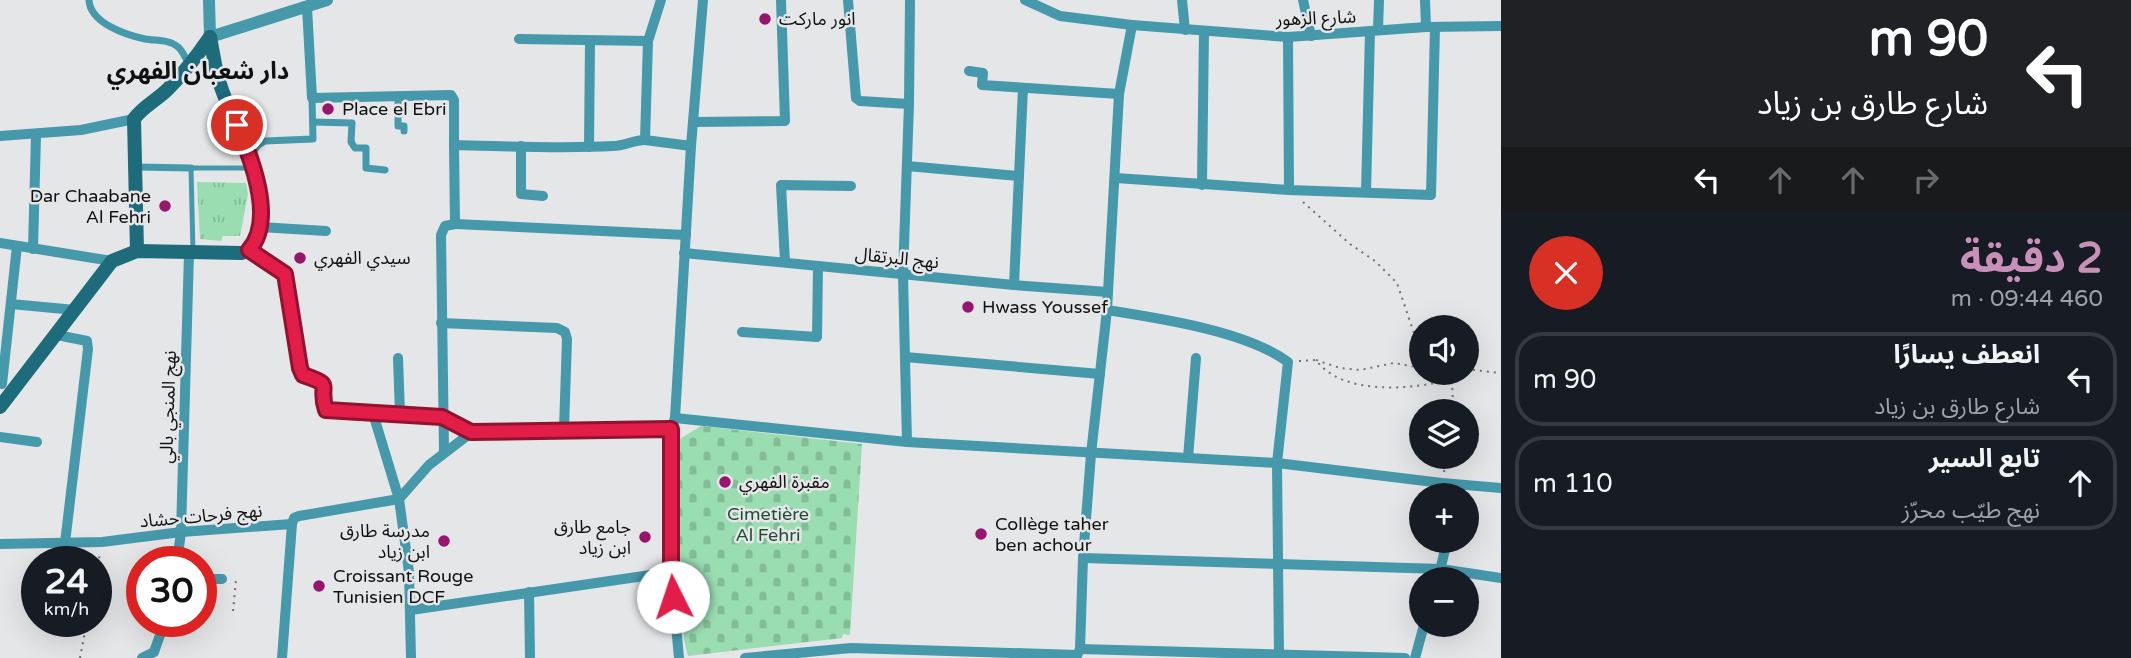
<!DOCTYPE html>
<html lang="ar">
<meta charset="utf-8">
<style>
body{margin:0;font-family:"Varela Round","Noto Sans Arabic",sans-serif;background:#242831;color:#f1f3f6;direction:rtl;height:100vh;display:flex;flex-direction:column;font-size:26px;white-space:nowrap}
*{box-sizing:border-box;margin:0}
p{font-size:23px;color:#9ea1a6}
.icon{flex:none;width:38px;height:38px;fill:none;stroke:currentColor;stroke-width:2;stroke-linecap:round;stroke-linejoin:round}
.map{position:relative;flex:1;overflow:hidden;direction:ltr}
.drawer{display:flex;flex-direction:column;background:#171b24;width:630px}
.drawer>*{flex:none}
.banner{background:#202124;color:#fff;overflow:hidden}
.fabs{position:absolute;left:1409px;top:315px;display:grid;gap:14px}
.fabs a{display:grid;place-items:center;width:70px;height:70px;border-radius:50%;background:#171b24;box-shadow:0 7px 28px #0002;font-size:35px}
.speed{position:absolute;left:21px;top:546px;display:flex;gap:14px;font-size:35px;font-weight:700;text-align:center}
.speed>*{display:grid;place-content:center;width:91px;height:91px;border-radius:50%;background:#171b24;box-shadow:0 7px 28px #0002;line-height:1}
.speed small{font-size:18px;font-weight:400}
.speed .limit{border:10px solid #d22;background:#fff;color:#111}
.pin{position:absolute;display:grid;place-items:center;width:60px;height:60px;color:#fff;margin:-30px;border:4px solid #fff;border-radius:50%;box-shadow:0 2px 7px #0007}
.me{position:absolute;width:77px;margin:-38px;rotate:356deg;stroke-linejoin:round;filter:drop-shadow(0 0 5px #0008)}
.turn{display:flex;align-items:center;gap:24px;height:147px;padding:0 28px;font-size:32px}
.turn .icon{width:91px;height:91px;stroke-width:2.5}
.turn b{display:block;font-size:49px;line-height:60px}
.lanes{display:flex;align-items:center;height:66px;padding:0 28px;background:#0003;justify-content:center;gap:35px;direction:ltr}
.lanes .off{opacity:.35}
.round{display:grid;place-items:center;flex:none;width:74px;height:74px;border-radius:37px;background:#242831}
.head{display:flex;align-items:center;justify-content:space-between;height:119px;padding:0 28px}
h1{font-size:42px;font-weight:700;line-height:52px;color:#c890b9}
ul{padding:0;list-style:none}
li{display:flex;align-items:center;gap:21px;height:94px;margin:0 14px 10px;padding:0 14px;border:4px solid #363941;border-radius:28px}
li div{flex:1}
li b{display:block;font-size:26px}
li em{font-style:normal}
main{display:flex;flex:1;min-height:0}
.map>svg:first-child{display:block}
.grass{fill:url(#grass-tufts)}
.cemetery{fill:url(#cemetery-stones)}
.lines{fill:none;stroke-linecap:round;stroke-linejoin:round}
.path{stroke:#717273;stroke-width:2;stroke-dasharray:2 5;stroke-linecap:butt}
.service{stroke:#4698ab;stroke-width:5}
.pedestrian{stroke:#4698ab;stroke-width:7}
.minor{stroke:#4698ab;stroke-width:10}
.tertiary{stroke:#4698ab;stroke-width:12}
.secondary{stroke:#1e6b7b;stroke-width:14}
.route-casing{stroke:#92132f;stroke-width:18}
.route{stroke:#e11d48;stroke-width:12}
.poi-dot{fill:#96166e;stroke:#e5e6e8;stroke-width:2.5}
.labels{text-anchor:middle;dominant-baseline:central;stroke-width:5;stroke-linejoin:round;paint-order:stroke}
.street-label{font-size:18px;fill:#111112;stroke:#e5e6e8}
.poi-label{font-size:18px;fill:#111112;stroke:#e5e6e8;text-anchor:start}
.park-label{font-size:18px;fill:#224c33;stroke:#e5e6e8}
.district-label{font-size:24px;font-weight:bold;fill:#111112;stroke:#e5e6e8}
</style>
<main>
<section class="drawer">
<div class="banner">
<div class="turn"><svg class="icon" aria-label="left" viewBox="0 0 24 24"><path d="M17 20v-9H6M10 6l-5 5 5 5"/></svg><div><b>90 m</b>شارع طارق بن زياد</div></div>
<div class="lanes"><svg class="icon" aria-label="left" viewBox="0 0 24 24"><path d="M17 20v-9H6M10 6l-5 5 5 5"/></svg><svg class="icon off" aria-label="ahead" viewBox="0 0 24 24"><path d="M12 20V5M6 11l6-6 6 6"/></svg><svg class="icon off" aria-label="ahead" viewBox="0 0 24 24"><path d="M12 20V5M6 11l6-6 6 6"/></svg><svg class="icon off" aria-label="right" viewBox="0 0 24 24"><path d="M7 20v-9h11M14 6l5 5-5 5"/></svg></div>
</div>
<div class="head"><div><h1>2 دقيقة</h1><p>460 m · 09:44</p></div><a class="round" style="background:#d93025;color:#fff"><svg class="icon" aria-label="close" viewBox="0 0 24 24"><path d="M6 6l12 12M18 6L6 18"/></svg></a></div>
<ul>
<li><svg class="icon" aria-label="left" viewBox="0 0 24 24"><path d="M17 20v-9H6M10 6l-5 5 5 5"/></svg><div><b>انعطف يسارًا</b><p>شارع طارق بن زياد</p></div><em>90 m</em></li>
<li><svg class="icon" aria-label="ahead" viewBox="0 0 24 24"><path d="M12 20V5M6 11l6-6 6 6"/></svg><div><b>تابع السير</b><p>نهج طيّب محرّز</p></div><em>110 m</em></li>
</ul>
</section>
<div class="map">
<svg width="1501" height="658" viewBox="0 0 1501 658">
<defs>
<pattern id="grass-tufts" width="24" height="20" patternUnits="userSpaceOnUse" patternTransform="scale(1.75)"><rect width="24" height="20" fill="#99ddb1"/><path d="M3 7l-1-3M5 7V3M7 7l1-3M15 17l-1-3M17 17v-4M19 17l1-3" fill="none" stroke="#83bd97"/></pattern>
<pattern id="cemetery-stones" width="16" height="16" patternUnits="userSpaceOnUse" patternTransform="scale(1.75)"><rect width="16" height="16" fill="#99ddb1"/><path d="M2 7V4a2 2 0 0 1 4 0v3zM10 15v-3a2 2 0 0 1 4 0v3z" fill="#83bd97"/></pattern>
</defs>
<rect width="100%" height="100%" fill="#e5e6e8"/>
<path class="grass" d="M197,182L246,183L248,194L240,236H223L221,241L200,239Z"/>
<path class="cemetery" d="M701,426L862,444L850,635L843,634L842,638L688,656L684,640L675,449L678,440Z"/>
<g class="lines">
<g class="path">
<path d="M1303,202L1350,244L1375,261L1397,283L1421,354"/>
<path d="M1316,360L1340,368L1360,370L1394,363L1421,368"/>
<path d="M1299,361L1316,360C1342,396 1413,390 1452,379"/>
<path d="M1466,369L1500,373"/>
<path d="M1453,411L1452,379L1456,373"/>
<path d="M1444,472L1447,457"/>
<path d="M96,572L100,554"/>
<path d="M233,611L236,580H234"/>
<path d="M80,658L87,621"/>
</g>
<path class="service" d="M193,252L191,168H251"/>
<g class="pedestrian">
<path d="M89,0C90,23 126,35 145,39C155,41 169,39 178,47C183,51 186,60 190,65"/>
<path d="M398,95V126H404V131"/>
<path d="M313,122L352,123L351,142L355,148H366V168L385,170"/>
<path d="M251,155L258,145L265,141L313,139L312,98"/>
<path d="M136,167L191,168"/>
</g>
<g class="minor">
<path d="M661,0L648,41L645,140L691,146"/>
<path d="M848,0L856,98L860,101L909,104"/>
<path d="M1025,0L1060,16L1132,25L1119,94L1107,310L1091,454L1083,558L1080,649L1076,658"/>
<path d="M1182,0L1185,30"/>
<path d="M1303,0L1311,36"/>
<path d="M1425,0L1426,27"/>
<path d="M307,7L312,98L451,95L454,100V145"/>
<path d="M1132,25L1288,37L1426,27L1501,26"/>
<path d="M1378,30L1379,0"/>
<path d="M1288,37L1289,190"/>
<path d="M519,39L648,41"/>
<path d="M969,71L983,73L982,85L1119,94"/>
<path d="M694,122L785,121L781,0"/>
<path d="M0,136L81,130L134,119"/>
<path d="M645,140C634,140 624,146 613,146C560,149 506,146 454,145L455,224L686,235"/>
<path d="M521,146V194L543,196"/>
<path d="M589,147L590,41"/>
<path d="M907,166L1019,176"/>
<path d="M1116,178L1289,190L1431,195L1435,27"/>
<path d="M1202,185L1204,31"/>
<path d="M1366,192L1370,32"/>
<path d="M260,227L326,231"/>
<path d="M0,243L112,261"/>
<path d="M33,249L36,135"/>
<path d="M249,250L285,274L300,368L303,375C335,385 318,384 326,410L442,417L472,432"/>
<path d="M684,253L1014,285L1108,292"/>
<path d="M785,262L781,185L851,186"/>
<path d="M1014,285L1023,88"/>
<path d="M11,304L75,310"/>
<path d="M1107,310C1158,318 1246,331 1288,362L1277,463L1279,655"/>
<path d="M441,323L557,328L565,332L567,339L564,429"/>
<path d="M742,332L817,337L818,266"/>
<path d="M57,335L87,341L88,349L65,543"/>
<path d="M905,357L1100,374"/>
<path d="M398,358L400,414"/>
<path d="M2,384L17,246"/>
<path d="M675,418L907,442L1277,463L1442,483L1501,488"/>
<path d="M0,437L37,442"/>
<path d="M907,442L903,275L909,104L910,0"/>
<path d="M444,452L441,235L445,226L455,224"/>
<path d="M1188,458L1196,358"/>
<path d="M0,544L102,542L181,532L292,524L294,518L299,516L399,499L375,420L376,414"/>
<path d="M1083,558L1441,569L1501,578"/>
<path d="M177,562L181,532L189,253"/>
<path d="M201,579H222"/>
<path d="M1438,579L1447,541"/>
<path d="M529,592L530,658"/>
<path d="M411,610L671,572"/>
<path d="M1080,649L1405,658"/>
<path d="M142,658L154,652L165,621"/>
<path d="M282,658L292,524"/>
<path d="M411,658L409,572L399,499L429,465L472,432L671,429"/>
<path d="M679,658L671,572V429L675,418L691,146L703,0"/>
<path d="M745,658L851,648L1077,655"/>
<path d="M1415,658L1424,625"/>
</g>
<path class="tertiary" d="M209,0L210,37L327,0"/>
<g class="secondary">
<path d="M137,251L134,119C142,107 157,100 168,89C184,73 197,56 210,37"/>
<path d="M0,407L112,261L137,251L242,253C271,243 259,181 252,159C243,133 228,110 220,84C215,69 213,52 210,37"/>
</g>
</g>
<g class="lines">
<g class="route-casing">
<path id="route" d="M237,125C251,157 276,220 249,250L285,274L300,368L303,375C336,386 317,384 326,410L442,417L471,432L671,429V572L673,597"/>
</g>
<use href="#route" class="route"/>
</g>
<g class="poi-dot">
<circle cx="765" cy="19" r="7"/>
<circle cx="328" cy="109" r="7"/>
<circle cx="165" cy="206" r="7"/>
<circle cx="300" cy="258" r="7"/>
<circle cx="968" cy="307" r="7"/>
<circle cx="725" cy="482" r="7"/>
<circle cx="981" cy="534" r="7"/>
<circle cx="645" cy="537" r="7"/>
<circle cx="444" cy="541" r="7"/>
<circle cx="319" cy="586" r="7"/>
</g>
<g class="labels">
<g class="street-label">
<text transform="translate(1316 18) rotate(-2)">شارع الزهور</text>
<text transform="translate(897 258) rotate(6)">نهج البرتقال</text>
<text transform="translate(168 407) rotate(-88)">نهج المنجي بالي</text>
<text transform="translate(201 516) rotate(-5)">نهج فرحات حشاد</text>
</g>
<g class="poi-label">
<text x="779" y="19">انور ماركت</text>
<text x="342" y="109">Place el Ebri</text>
<text x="151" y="196" text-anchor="end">Dar Chaabane<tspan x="151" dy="21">Al Fehri</tspan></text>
<text x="314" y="258">سيدي الفهري</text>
<text x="982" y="307">Hwass Youssef</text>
<text x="739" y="482">مقبرة الفهري</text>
<text x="995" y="524">Collège taher<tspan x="995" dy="21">ben achour</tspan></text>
<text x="631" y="527" text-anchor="end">جامع طارق<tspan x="631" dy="21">ابن زياد</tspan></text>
<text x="430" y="531" text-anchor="end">مدرسة طارق<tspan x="430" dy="21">ابن زياد</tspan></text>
<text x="333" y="576">Croissant Rouge<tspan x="333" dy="21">Tunisien DCF</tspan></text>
</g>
<g class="park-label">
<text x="768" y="514">Cimetière<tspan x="768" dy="21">Al Fehri</tspan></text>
</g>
<g class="district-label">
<text x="198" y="71">دار شعبان الفهري</text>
</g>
</g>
</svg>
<div class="fabs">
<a><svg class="icon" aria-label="sound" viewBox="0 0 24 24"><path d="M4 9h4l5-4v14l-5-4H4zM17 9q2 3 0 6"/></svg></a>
<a><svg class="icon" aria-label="layers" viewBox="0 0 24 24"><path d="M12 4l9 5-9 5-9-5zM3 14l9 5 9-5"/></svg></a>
<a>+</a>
<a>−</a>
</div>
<div class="speed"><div>24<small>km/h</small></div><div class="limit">30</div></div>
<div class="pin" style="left:237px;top:125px;background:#d93025"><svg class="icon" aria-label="arrive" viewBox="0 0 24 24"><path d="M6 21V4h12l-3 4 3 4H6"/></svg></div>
<svg class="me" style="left:673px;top:597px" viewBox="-20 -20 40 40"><circle r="19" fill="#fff"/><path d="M0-13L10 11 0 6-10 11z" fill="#e11d48"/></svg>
</div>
</main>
